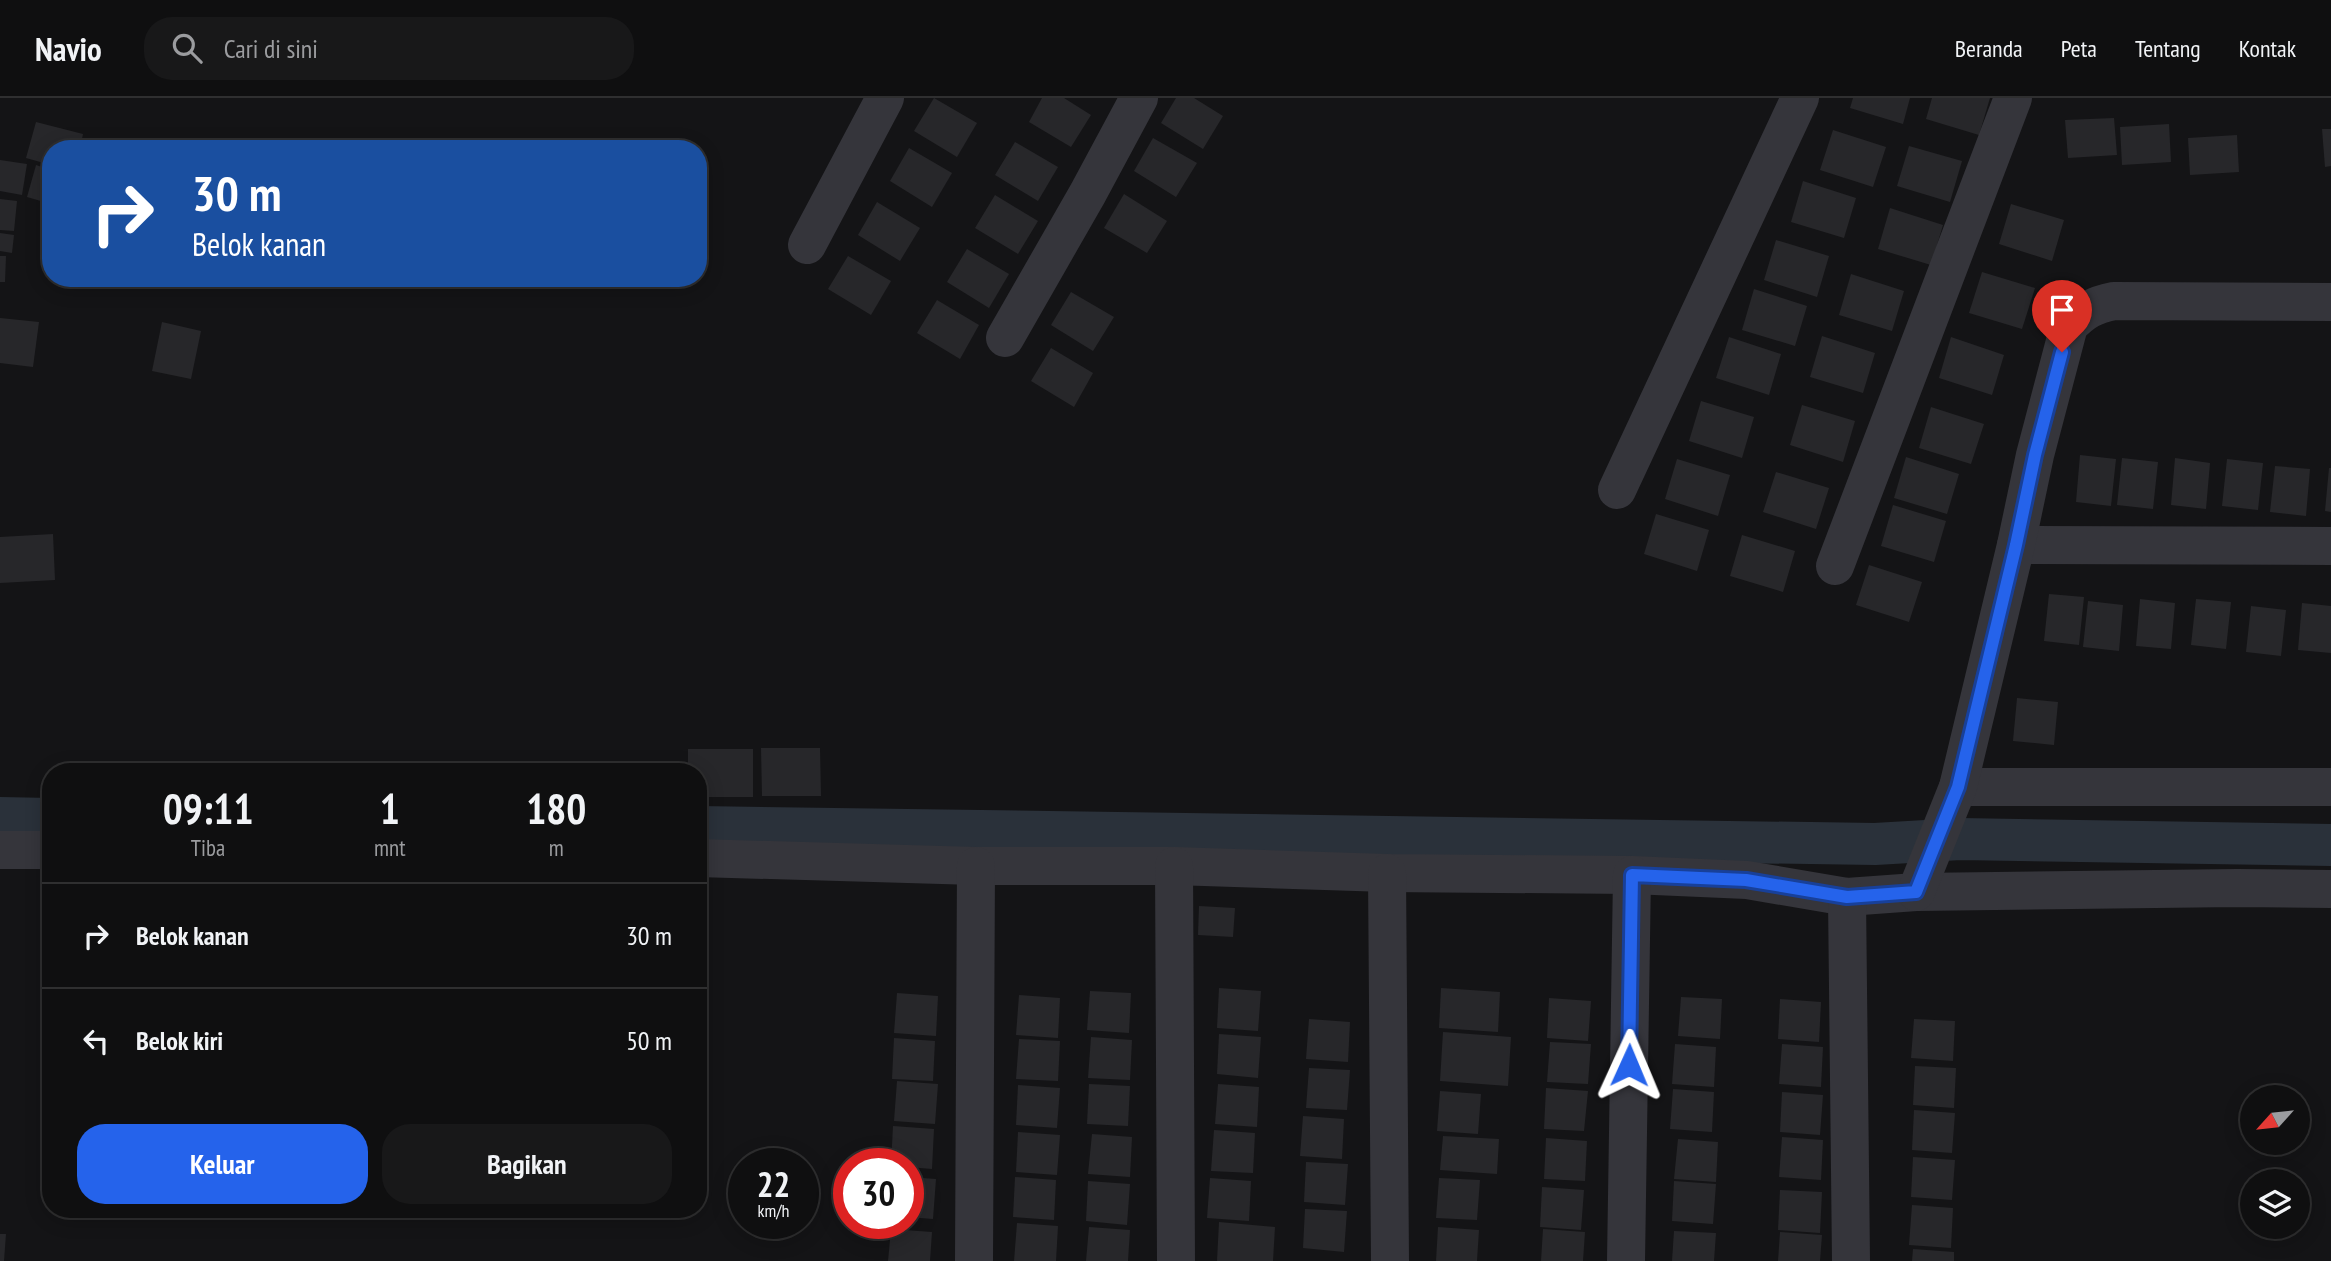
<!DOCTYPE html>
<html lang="id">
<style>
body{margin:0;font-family:"PT Sans Narrow",sans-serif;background:#181819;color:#f1f3f6;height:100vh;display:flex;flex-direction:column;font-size:26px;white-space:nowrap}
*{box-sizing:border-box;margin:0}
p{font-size:23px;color:#9b9c9f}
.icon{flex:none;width:38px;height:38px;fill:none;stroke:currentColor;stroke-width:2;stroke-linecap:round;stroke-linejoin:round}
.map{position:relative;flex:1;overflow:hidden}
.side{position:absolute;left:42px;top:665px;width:665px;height:455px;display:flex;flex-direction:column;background:#0f0f10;border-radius:28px;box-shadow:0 4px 18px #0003,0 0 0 2px #2f2f30}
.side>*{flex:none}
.guide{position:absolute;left:42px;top:42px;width:665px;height:147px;border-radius:28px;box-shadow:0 4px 18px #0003,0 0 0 2px #2f2f30;background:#1a4fa0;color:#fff;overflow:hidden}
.needle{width:46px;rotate:243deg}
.tools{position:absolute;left:2240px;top:987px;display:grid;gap:14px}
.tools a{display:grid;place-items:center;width:70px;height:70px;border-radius:50%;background:#0f0f10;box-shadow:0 4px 18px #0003,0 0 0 2px #2f2f30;font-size:35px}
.speed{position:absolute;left:728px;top:1050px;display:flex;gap:14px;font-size:35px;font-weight:700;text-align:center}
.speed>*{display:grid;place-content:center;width:91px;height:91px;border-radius:50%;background:#0f0f10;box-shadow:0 4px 18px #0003,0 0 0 2px #2f2f30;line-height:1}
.speed small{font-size:18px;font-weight:400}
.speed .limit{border:10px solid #d22;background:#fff;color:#111}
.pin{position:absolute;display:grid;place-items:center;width:60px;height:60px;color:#fff;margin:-72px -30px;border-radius:50% 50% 50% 0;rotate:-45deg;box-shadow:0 0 7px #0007}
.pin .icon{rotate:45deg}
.me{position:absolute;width:77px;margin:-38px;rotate:1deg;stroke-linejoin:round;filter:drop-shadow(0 0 5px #0008)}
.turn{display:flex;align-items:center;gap:24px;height:147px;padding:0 35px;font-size:32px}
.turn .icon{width:91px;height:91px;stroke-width:2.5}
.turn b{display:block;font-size:49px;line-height:60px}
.eta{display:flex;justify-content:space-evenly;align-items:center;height:119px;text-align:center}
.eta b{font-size:42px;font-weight:700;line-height:49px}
.primary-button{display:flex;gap:14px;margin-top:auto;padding:14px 35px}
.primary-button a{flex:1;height:80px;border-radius:28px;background:#2563eb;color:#fff;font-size:28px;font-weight:700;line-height:80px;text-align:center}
.primary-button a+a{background:#181819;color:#f1f3f6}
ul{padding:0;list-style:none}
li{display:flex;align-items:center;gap:21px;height:105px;padding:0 35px;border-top:2px solid #2f2f30}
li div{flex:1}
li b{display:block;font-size:26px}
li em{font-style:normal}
header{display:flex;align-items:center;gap:42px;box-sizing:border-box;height:98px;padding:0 35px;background:#0f0f10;border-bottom:2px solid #2f2f30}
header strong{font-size:33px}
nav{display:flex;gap:38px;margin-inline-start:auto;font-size:24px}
.search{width:490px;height:63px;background:#181819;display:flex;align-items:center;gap:18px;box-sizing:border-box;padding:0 24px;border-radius:28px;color:#9b9c9f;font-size:26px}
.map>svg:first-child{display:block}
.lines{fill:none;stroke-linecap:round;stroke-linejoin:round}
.canal{stroke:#2a313a;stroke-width:42}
.building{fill:#27272a}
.minor{stroke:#35353b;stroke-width:38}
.route-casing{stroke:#184099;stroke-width:18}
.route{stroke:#2563eb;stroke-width:12}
</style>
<header>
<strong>Navio</strong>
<div class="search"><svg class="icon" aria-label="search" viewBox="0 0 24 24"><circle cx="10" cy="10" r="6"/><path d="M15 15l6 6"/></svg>Cari di sini</div>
<nav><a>Beranda</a><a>Peta</a><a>Tentang</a><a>Kontak</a></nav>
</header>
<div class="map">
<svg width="2331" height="1163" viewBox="0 0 2331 1163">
<rect width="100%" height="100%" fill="#141416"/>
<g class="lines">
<g class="canal">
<path d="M0,720L51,721"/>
<path d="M698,729L1875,746L1960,741L2331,747"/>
</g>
</g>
<g class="building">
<path d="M934,0L977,25L957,59L914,33Z"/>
<path d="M1042,0H1064L1091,17L1071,49L1029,24Z"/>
<path d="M1176,0H1194L1223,18L1203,51L1161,25Z"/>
<path d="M1853,0H1910L1903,26L1850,10Z"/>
<path d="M1932,0H1990L1979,37L1926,21Z"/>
<path d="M2114,20L2117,57L2068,60L2065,22Z"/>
<path d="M36,24L83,36L80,51H51V67L26,60Z"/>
<path d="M2169,26L2171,64L2122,67L2120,29Z"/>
<path d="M2322,31H2331V68L2325,69Z"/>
<path d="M1833,32L1886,49L1873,89L1820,72Z"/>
<path d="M2237,37L2239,74L2190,77L2188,40Z"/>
<path d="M1153,40L1197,65L1176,99L1134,73Z"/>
<path d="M1015,44L1058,69L1038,103L995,77Z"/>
<path d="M1909,48L1962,63L1950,104L1897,88Z"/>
<path d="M909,50L952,75L932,109L890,83Z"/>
<path d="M0,62L27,66L22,97L0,93Z"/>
<path d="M36,67L51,72V106L27,99Z"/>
<path d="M1803,83L1856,100L1844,140L1791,124Z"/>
<path d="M1124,96L1167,123L1147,155L1104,130Z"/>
<path d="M995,97L1038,123L1018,156L975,130Z"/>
<path d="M0,101L17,103L14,133L0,132Z"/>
<path d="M877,104L920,130L900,163L858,137Z"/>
<path d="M2011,106L2064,122L2052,163L1999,146Z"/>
<path d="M1890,110L1943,127L1931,167L1878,151Z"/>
<path d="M0,135L14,137L12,155L0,153Z"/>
<path d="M1776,142L1829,158L1817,199L1764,182Z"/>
<path d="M967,151L1009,176L989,210L947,184Z"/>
<path d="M0,158H6L5,184H0Z"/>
<path d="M848,158L891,183L871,217L828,191Z"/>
<path d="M1982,174L2035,190L2022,231L1969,215Z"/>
<path d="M1851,176L1904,193L1892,233L1839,217Z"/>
<path d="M1754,191L1807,208L1795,248L1742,232Z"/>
<path d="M1071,194L1114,219L1093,253L1051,227Z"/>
<path d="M937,202L979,227L960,261L917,235Z"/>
<path d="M0,220L39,224L33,269L0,265Z"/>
<path d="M162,224L201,233L191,281L152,273Z"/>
<path d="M1822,238L1875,255L1863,295L1810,279Z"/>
<path d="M1729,239L1781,256L1769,297L1716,280Z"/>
<path d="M1951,239L2004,257L1992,297L1939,280Z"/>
<path d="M1051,250L1093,275L1074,309L1031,283Z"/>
<path d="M1701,303L1754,319L1742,360L1689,343Z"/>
<path d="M1802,307L1855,323L1843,364L1790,347Z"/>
<path d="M1931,309L1984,326L1971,366L1919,350Z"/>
<path d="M2080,357L2116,361L2111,408L2076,404Z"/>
<path d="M1906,359L1959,376L1947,416L1894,400Z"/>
<path d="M2122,360L2158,364L2153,411L2117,407Z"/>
<path d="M2175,360L2210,365L2206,411L2171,407Z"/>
<path d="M1677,361L1730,377L1718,418L1665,401Z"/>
<path d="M2227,361L2263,365L2258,412L2222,408Z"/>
<path d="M2275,368L2310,371L2306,418L2270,414Z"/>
<path d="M2329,370H2331V414L2325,413Z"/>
<path d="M1776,374L1829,390L1816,431L1763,414Z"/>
<path d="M1893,407L1946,423L1934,464L1881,448Z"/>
<path d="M1656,416L1709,432L1697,473L1644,456Z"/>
<path d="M53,436L55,482L0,485V439Z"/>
<path d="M1742,437L1795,453L1783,494L1730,478Z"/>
<path d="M1869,467L1922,484L1909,524L1856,507Z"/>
<path d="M2049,496L2084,499L2079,547L2044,543Z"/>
<path d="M2140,501L2175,505L2171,551L2136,548Z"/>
<path d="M2196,501L2231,504L2226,551L2191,547Z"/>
<path d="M2088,503L2123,507L2119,553L2083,549Z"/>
<path d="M2302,505L2331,508V555L2298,552Z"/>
<path d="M2251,508L2286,512L2281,558L2246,554Z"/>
<path d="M2017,600L2058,604L2054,647L2013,643Z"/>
<path d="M761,650H820L821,698H762Z"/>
<path d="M688,651H753V699H698V674H688Z"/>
<path d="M1199,808L1235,810L1233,839L1198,837Z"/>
<path d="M1219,890L1261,893L1258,933L1217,930Z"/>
<path d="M1441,890L1500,894L1498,934L1439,930Z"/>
<path d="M1090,893L1131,895L1129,935L1087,932Z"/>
<path d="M897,895L938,898L936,938L894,935Z"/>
<path d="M1019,897L1060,900L1058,940L1016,937Z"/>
<path d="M1681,899L1722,901L1720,941L1678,938Z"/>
<path d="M1549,900L1591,903L1588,943L1547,940Z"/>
<path d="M1780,901L1821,904L1819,944L1778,941Z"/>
<path d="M1309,921L1350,924L1348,964L1306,961Z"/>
<path d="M1914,921L1955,923L1953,963L1911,960Z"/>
<path d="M1443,934L1511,939L1508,988L1440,983Z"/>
<path d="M1219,936L1261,939L1258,980L1217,976Z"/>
<path d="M1091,939L1132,942L1130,982L1088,980Z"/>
<path d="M894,940L935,943L933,983L892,981Z"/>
<path d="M1019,941L1060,943L1058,983L1016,981Z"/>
<path d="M1550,944L1591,946L1588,986L1547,984Z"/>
<path d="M1675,946L1716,949L1714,989L1672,986Z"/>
<path d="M1782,946L1823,949L1821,989L1779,986Z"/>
<path d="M1915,968L1956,970L1954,1010L1913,1007Z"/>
<path d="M1309,970L1350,972L1347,1012L1306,1010Z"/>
<path d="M897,983L938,986L935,1026L894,1023Z"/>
<path d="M1089,986L1130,988L1128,1028L1087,1026Z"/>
<path d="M1218,986L1259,989L1257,1029L1215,1026Z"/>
<path d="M1018,987L1060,990L1057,1030L1016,1027Z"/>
<path d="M1546,990L1588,993L1584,1033L1544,1031Z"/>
<path d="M1673,991L1714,994L1712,1034L1670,1031Z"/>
<path d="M1440,993L1481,996L1478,1036L1437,1033Z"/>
<path d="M1782,994L1823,997L1820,1037L1780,1034Z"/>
<path d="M1914,1012L1955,1015L1952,1055L1912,1052Z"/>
<path d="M1303,1018L1344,1021L1342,1061L1300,1058Z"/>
<path d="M893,1028L934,1031L932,1071L908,1069V1066H891Z"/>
<path d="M1214,1032L1255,1035L1253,1075L1211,1073Z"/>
<path d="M1018,1034L1060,1037L1057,1077L1016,1074Z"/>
<path d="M1092,1036L1132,1039L1130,1079L1088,1076Z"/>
<path d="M1443,1038L1499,1041L1497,1076L1440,1072Z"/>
<path d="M1782,1039L1823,1042L1821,1082L1779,1079Z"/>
<path d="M1546,1040L1587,1043L1585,1083L1544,1081Z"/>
<path d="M1678,1041L1718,1044L1716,1084L1674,1081Z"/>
<path d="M1913,1059L1955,1062L1952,1102L1911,1099Z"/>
<path d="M1306,1064L1348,1066L1345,1107L1304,1104Z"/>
<path d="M908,1079L936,1081L933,1121L908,1119Z"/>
<path d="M1015,1079L1056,1082L1054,1122L1013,1119Z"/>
<path d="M1210,1080L1251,1083L1249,1123L1207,1120Z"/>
<path d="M1439,1080L1480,1082L1477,1122L1436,1120Z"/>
<path d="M1088,1083L1130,1086L1127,1127L1086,1123Z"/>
<path d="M1674,1083L1716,1086L1713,1126L1672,1123Z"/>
<path d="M1542,1089L1584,1092L1581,1132L1540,1129Z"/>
<path d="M1780,1092L1822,1094L1820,1135L1778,1132Z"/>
<path d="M1912,1107L1953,1110L1951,1150L1909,1147Z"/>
<path d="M1305,1111L1347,1113L1344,1154L1303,1150Z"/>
<path d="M1219,1124L1275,1129L1273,1163H1217Z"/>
<path d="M1017,1125L1058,1128L1056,1163H1014Z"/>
<path d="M1089,1129L1130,1132L1128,1163H1086Z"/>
<path d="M1438,1129L1479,1132L1477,1163H1436Z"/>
<path d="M891,1131L932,1134L930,1163H888Z"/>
<path d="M1543,1131L1585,1134L1583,1163H1541Z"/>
<path d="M1674,1133L1716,1135L1714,1163H1672Z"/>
<path d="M1780,1134L1822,1137L1820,1163H1778Z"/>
<path d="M0,1136H6L4,1163H0Z"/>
<path d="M1913,1151L1954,1154V1163H1912Z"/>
</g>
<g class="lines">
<g class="minor">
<path d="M807,147L885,0"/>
<path d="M1005,240L1088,95L1139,0"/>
<path d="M1617,392L1800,0"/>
<path d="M2016,447L2331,448"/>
<path d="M1835,468L2013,0"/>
<path d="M1958,689H2331"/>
<path d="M0,752H51"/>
<path d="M698,760L976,768H1174L1387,775L1632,777L1747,782L1847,799L1916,794L2237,790L2331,791"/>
<path d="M1174,768L1176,1163"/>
<path d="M1387,775L1390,1163"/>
<path d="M1916,794L1958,689L2016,447L2035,357L2069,228C2083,213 2094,207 2114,203L2331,204"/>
<path d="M1847,799L1851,1163"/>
<path d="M974,1163L976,768"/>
<path d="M1626,1163L1632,777"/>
</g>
</g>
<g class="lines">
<g class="route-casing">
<path id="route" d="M1629,967L1632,777L1746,782L1847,799L1916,794L1958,689L2016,447L2035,357L2062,254"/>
</g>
<use href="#route" class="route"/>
</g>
</svg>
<div class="tools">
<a><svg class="needle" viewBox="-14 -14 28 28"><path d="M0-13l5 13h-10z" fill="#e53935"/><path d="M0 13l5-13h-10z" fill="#9b9c9f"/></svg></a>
<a><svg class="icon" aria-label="layers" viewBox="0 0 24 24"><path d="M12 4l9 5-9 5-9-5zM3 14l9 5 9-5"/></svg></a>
</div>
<div class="speed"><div>22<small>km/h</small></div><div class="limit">30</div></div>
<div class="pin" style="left:2062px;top:254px;background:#d93025"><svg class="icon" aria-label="arrive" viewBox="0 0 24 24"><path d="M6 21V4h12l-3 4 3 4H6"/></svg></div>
<svg class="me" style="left:1629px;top:967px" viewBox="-20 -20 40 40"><path d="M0-17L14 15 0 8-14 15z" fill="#2563eb" stroke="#fff" stroke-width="4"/></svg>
<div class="guide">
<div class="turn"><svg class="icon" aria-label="right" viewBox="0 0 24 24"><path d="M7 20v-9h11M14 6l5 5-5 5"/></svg><div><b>30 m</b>Belok kanan</div></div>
</div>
<section class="side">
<div class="eta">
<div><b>09:11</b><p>Tiba</p></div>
<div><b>1</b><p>mnt</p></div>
<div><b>180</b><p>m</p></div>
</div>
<ul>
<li><svg class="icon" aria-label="right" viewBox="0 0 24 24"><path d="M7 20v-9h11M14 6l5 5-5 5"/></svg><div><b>Belok kanan</b></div><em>30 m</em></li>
<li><svg class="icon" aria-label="left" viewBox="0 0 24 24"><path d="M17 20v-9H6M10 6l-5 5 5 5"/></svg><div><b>Belok kiri</b></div><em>50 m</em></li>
</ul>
<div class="primary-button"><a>Keluar</a><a>Bagikan</a></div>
</section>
</div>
